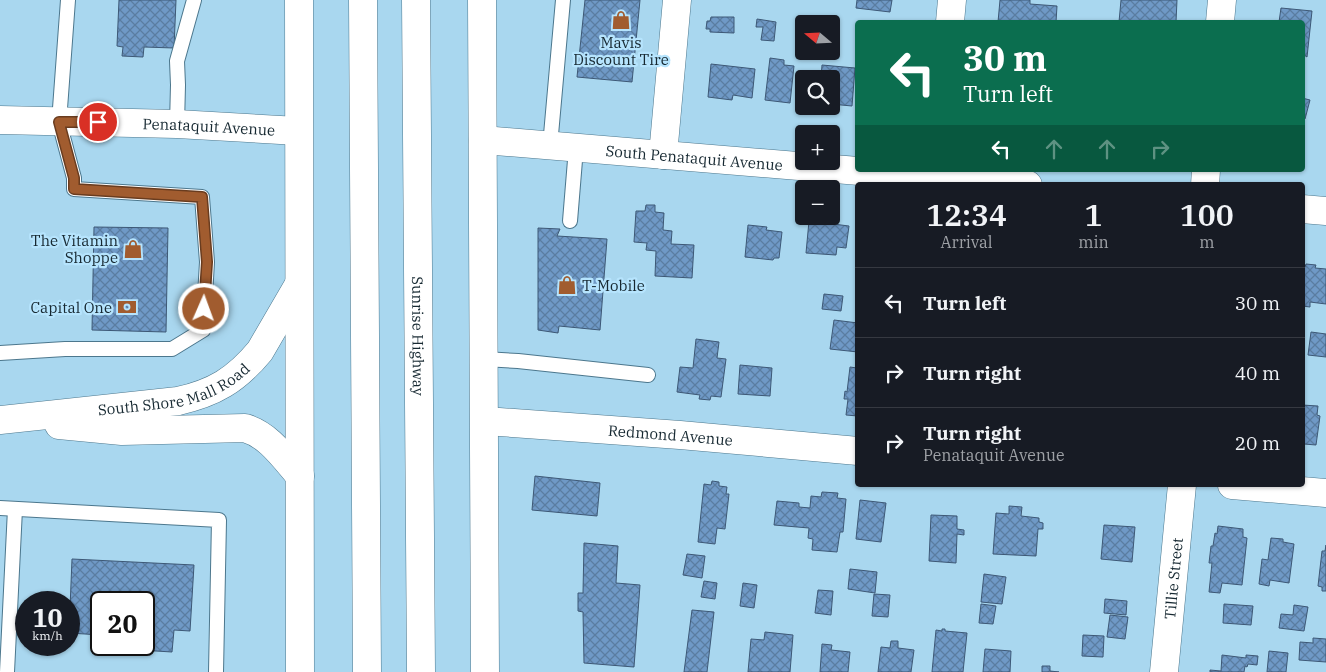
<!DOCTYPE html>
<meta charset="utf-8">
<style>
body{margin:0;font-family:"IBM Plex Serif",serif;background:#242831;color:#f1f3f6;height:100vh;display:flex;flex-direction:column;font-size:19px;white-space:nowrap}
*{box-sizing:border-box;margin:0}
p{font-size:16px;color:#9ea1a6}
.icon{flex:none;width:28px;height:28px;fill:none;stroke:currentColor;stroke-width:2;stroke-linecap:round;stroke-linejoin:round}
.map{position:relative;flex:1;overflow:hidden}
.panel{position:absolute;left:855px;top:182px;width:450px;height:305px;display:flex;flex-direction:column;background:#171b24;border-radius:5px;box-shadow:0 1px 4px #0004}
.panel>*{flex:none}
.top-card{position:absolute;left:855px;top:20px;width:450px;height:152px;border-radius:5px;box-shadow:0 1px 4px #0004;background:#0b6e4f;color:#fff;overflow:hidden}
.needle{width:32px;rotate:289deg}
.controls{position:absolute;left:795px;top:15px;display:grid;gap:10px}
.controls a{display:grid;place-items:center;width:45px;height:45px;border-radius:5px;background:#171b24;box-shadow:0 1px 4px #0004;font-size:25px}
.speed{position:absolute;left:15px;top:591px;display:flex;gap:10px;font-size:25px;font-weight:700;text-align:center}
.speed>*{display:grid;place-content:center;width:65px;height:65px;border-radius:50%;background:#171b24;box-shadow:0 1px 4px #0004;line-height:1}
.speed small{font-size:12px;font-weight:400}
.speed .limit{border:2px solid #111;border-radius:8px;background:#fff;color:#111}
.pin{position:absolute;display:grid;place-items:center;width:42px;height:42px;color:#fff;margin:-21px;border:2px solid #fff;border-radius:50%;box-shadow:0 1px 5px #0007}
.me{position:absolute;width:55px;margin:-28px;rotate:2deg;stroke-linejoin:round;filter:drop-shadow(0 0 4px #0008)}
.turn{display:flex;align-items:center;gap:18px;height:105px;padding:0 25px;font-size:22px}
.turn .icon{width:65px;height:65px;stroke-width:2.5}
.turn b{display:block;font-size:35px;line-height:42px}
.lanes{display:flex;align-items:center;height:48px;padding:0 25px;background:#0003;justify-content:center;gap:25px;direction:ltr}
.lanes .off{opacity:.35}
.eta{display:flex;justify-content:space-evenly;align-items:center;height:85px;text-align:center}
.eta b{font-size:30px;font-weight:600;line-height:35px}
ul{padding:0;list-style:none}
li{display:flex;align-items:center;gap:15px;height:70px;padding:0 25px;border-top:1px solid #363941}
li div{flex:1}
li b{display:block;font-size:19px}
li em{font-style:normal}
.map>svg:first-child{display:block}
.building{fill:url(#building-cross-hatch);stroke:#3d5876}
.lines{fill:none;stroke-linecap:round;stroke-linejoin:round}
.lane-casing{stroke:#4c778d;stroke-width:16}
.street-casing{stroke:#4c778d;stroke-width:29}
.secondary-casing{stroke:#4c778d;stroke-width:29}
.highway-casing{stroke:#4c778d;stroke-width:29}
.lane{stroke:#fff;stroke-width:14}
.street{stroke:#fff;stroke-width:28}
.secondary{stroke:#fff;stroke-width:28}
.highway{stroke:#fff;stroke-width:28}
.route-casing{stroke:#693c1f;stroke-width:12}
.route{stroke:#a15c2f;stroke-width:9}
.labels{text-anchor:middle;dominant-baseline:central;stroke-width:4.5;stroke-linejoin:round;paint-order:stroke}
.poi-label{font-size:15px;fill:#162831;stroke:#b6e4fd;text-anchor:end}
.street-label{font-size:15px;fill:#162831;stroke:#b6e4fd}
</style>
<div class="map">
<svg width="1326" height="672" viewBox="0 0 1326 672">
<defs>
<pattern id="building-cross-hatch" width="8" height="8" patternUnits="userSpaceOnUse" patternTransform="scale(1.25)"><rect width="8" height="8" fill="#6f99c6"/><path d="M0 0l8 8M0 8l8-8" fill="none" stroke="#5a7da1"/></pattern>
</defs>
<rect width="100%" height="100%" fill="#a9d7ef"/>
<g class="building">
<path d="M119,0H176L174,48L144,47L143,57L122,56L123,47L117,46Z"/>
<path d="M585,0H640L632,82L577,77Z"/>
<path d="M857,0H892L890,12L856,8Z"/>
<path d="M1000,0H1030V4L1057,6L1056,22H998Z"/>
<path d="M1121,0H1177L1176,22H1119Z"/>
<path d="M1281,8L1312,11L1307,57L1304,55L1302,74V22H1279Z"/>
<path d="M711,17H734V33L710,32V29H706L707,21H710Z"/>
<path d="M757,19L776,22L774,41L761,40L763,27H756Z"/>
<path d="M816,23L838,24L836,51L831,50V24H816Z"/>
<path d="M770,58L784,60V65L794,66L790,103L765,100Z"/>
<path d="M711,64L755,69L752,98L733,95L732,100L708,97Z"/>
<path d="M822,65L855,68L852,106L831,104V79H821Z"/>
<path d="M1302,98L1310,100L1305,119L1302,118Z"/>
<path d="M646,205H655V212L664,213L663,230L672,231L671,244L694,245L692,278L655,276L656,251L646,250L647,243L634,242L636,211H645Z"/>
<path d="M809,221L849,226L846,248L837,247L836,255L806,253Z"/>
<path d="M748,225L767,227L766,230L782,232L779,258H774L773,260L745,257Z"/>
<path d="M94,227L168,228L166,332L92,330Z"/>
<path d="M538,228L560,229L557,236L607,239L600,330L559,326L558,333L538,330Z"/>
<path d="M1306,264L1316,265L1315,268L1326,269V304L1310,302V307L1302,306V266L1305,267Z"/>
<path d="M824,294L843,296L841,311L822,309Z"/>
<path d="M834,320L858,323V352L830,349Z"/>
<path d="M1311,332L1326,334V357L1308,355Z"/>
<path d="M696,339L719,342L717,358L726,359L721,397L711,396L710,400L699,399L700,395L677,392L680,367L693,368Z"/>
<path d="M858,361V416L846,415L848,399H844L845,391L847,392L850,367L857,368Z"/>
<path d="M740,365L772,368L770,396L738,394Z"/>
<path d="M1302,405L1318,406L1317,415L1320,416L1316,445L1304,444L1303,453Z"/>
<path d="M535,476L600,483L597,516L532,510Z"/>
<path d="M712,481L719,482V486L727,487L726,494H729L725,529L717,528L715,544L698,542L704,484L711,485Z"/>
<path d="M822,492L838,493L837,498L846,499L843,532H840L837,552L812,550L813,539L808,538L809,528L774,525L777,501L799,503V507L810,508L811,496L821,497Z"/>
<path d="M860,500L886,503L881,542L856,539Z"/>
<path d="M1009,506L1022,507L1021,516L1039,518V522L1043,523V529H1038L1036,556L993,554L996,513L1009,514Z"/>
<path d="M931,515L957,516V529L964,530V535L957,534L956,563L929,561Z"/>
<path d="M1104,525L1135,527L1132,562L1101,559Z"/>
<path d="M1218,526L1243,529V537L1247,538L1242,585L1222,583L1220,593L1209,592L1212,563H1209L1211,546H1213L1215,533L1217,534Z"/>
<path d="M1271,538L1283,539V542L1294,544L1289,583L1270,580L1269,586L1259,584L1262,559L1268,560Z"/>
<path d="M584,543L618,546L616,583L640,585L634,667L584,663L583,612L578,611V593H583Z"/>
<path d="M1326,545V591H1322V587L1318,586L1322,551H1325Z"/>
<path d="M687,554L705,556L702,578L683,575Z"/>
<path d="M72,559L194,565L190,631L174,630L172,652L108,648V645H144V602H101V635L69,633Z"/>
<path d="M850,569L877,572L875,593L848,589Z"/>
<path d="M984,574L1006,577L1002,604L981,602Z"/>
<path d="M704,581L717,583L715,599L701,597Z"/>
<path d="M743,583L757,585L754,608L740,606Z"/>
<path d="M818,590L833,591L831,615L815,613Z"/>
<path d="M874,594L890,595L888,617L872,616Z"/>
<path d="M1105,599L1127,601L1126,615L1104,613Z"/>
<path d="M981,604L996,606L993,624L979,623Z"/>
<path d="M1224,604L1253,606L1251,625L1223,623Z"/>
<path d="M1294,605L1308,607L1304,631L1279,628L1281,614L1293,615Z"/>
<path d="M692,610L714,612L707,672H684Z"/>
<path d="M1110,615L1128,617L1125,639L1107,637Z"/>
<path d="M942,629H945V631L967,633L963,672H932L936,630L942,631Z"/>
<path d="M765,632L793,635L790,672H748L751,639L764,640Z"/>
<path d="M1083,635L1104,636L1103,657L1082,656Z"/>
<path d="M1313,638L1326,639V662L1299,660L1300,642L1313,643Z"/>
<path d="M891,641H898V648L914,650L911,672H878L881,647L890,648Z"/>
<path d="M822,644L832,645L831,650L850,652L848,672H820Z"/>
<path d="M985,649L1011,651L1010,672H983Z"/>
<path d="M1269,651L1288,653L1286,672H1267Z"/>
<path d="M1222,655L1246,658V655L1258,656L1257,665L1248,664L1247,667L1245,666L1244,672H1210V670L1221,671Z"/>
<path d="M1042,666H1050V671L1059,672H1042Z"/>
</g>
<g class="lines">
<g class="lane-casing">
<g id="lane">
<path d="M177,124L178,85L177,61L194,0"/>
<path d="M550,146L563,0"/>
<path d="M570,221L576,148"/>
<path d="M0,353L65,349H172L203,330L207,262L202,197L74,189V178L59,122L68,0"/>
<path d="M484,359L518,361L648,375"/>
<path d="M0,508L219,520L216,672"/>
<path d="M7,672L15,509"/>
</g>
</g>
<g class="street-casing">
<g id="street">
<path d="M950,22L952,0"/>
<path d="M1220,22L1222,0"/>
<path id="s1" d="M0,120L177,124L298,131"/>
<path id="s2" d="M483,140L1028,185"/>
<path d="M663,155L677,0"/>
<path d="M1205,185L1206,170"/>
<path d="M1302,209L1326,211"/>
<path id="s3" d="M0,420L178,401C214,393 236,380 260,351L299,284"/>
<path id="s4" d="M485,421L680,435L858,451"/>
<path d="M59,425L122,431L245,428C269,435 284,458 300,476"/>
<path d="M1232,485L1326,493"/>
<path id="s5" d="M1164,672L1182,485"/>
</g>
</g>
<g class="secondary-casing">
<g id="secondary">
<path d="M299,0L300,672"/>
<path d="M482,0L485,672"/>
</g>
</g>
<g class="highway-casing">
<g id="highway">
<path d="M363,0L367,672"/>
<path id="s6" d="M416,0L421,672"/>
</g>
</g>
<use href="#lane" class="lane"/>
<use href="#street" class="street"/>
<use href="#secondary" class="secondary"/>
<use href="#highway" class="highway"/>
</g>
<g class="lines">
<g class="route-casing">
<path id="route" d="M98,122H59L74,178V189L202,197L207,262L204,309"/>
</g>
<use href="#route" class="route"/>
</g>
<defs>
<g id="shop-bare" transform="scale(1.5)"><path d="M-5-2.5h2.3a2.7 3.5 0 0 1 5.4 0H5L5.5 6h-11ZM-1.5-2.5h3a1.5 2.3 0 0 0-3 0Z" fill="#a15c2f" stroke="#b6e4fd" stroke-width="2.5" paint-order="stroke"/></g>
<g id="bank-bare" transform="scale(1.5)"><path d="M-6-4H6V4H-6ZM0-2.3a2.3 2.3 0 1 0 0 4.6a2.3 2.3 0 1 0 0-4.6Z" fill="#a15c2f" stroke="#b6e4fd" stroke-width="2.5" paint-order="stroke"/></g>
</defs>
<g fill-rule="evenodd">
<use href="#shop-bare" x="621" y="20"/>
<use href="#shop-bare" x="133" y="249"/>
<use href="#shop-bare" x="567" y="285"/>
<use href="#bank-bare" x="127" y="307"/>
</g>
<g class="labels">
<g class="poi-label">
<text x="621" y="42" text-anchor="middle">Mavis<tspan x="621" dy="17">Discount Tire</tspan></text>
<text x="118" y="240">The Vitamin<tspan x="118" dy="17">Shoppe</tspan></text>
<text x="582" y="285" text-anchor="start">T-Mobile</text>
<text x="112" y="307">Capital One</text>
</g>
<g class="street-label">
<text stroke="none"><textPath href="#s1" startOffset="209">Penataquit Avenue</textPath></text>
<text stroke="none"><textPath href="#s2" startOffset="212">South Penataquit Avenue</textPath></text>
<text stroke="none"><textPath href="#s6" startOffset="336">Sunrise Highway</textPath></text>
<text stroke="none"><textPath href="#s3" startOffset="178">South Shore Mall Road</textPath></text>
<text stroke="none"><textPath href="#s4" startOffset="186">Redmond Avenue</textPath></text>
<text stroke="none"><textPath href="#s5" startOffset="94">Tillie Street</textPath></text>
</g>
</g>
</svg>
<div class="controls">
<a><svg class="needle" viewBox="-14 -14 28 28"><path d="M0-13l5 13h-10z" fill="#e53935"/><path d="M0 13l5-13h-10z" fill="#9ea1a6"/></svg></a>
<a><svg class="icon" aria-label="search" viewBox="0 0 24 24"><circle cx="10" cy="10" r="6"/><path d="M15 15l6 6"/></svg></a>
<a>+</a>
<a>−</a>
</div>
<div class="speed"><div>10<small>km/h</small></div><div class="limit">20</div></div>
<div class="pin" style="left:98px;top:122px;background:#d93025"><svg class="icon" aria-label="arrive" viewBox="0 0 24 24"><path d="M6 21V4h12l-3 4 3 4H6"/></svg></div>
<svg class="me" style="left:204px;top:309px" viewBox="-20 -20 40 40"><circle r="17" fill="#a15c2f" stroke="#fff" stroke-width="3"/><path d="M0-11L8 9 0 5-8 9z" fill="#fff"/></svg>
<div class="top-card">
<div class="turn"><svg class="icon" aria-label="left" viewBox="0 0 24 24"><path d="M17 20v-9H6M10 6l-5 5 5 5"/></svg><div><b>30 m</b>Turn left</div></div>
<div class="lanes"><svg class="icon" aria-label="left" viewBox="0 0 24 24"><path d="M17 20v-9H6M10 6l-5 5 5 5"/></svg><svg class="icon off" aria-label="ahead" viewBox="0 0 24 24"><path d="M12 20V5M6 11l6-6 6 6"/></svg><svg class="icon off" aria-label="ahead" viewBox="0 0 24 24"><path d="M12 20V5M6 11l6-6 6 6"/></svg><svg class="icon off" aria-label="right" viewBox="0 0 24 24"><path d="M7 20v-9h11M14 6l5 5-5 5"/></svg></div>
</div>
<section class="panel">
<div class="eta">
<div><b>12:34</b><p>Arrival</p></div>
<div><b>1</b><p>min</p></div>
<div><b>100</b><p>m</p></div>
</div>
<ul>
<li><svg class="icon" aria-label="left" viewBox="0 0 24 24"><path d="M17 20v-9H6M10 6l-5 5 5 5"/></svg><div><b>Turn left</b></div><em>30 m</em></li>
<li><svg class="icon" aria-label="right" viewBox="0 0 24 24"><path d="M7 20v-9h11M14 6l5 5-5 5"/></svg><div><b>Turn right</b></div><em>40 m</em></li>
<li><svg class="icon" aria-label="right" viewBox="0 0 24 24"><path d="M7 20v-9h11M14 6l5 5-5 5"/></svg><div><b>Turn right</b><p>Penataquit Avenue</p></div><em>20 m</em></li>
</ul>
</section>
</div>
